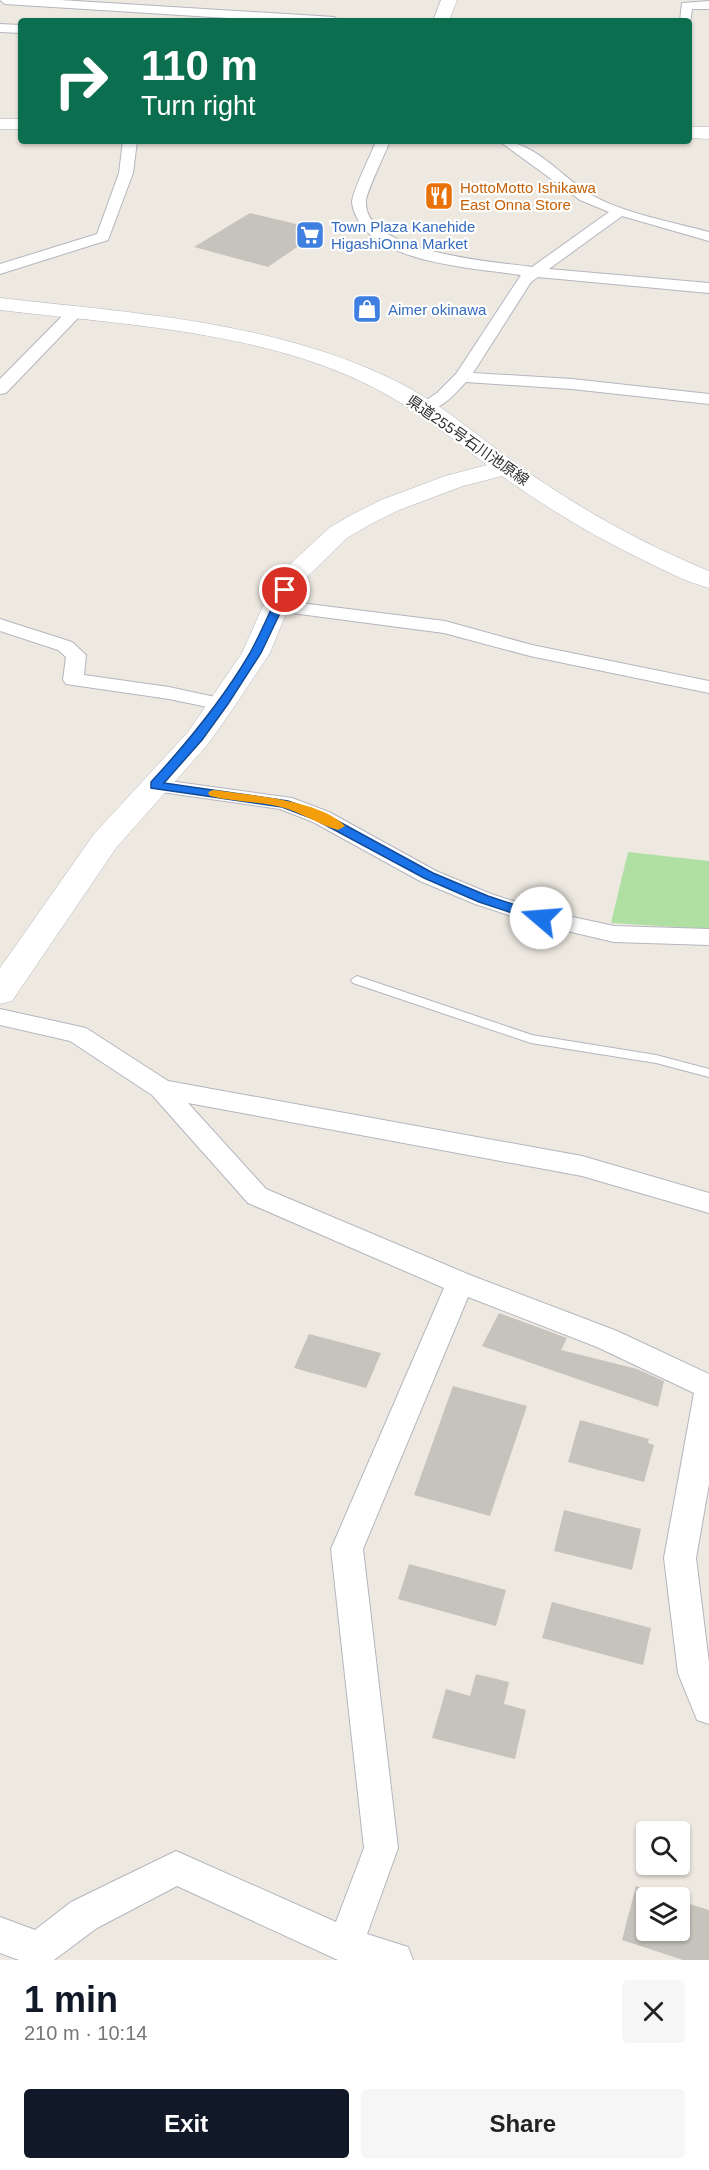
<!DOCTYPE html>
<meta charset="utf-8">
<style>
body{margin:0;font-family:Arial,"Noto Sans JP",sans-serif;background:#f6f6f6;color:#222;height:100vh;display:flex;flex-direction:column;font-size:22px;white-space:nowrap}
*{box-sizing:border-box;margin:0}
p{font-size:20px;color:#767676}
.icon{flex:none;width:33px;height:33px;fill:none;stroke:currentColor;stroke-width:2;stroke-linecap:round;stroke-linejoin:round}
.map{position:relative;height:1960px;overflow:hidden}
.drawer{display:flex;flex-direction:column;background:#fff;flex:1}
.drawer>*{flex:none}
.banner{position:absolute;left:18px;top:18px;width:674px;height:126px;border-radius:6px;box-shadow:0 2px 4px #0004;background:#0b6e4f;color:#fff;overflow:hidden}
.buttons{position:absolute;left:636px;top:1821px;display:grid;gap:12px}
.buttons a{display:grid;place-items:center;width:54px;height:54px;border-radius:6px;background:#fff;box-shadow:0 2px 4px #0004;font-size:30px}
.pin{position:absolute;display:grid;place-items:center;width:51px;height:51px;color:#fff;margin:-26px;border:3px solid #fff;border-radius:50%;box-shadow:0 2px 6px #0007}
.me{position:absolute;width:66px;margin:-33px;rotate:288deg;stroke-linejoin:round;filter:drop-shadow(0 0 4px #0008)}
.turn{display:flex;align-items:center;gap:21px;height:126px;padding:0 24px;font-size:27px}
.turn .icon{width:78px;height:78px;stroke-width:2.5}
.turn b{display:block;font-size:42px;line-height:51px}
.round{display:grid;place-items:center;flex:none;width:63px;height:63px;border-radius:6px;background:#f6f6f6}
.head{display:flex;align-items:center;justify-content:space-between;height:102px;padding:0 24px}
h1{font-size:36px;font-weight:800;line-height:45px;color:#111827}
.button{display:flex;gap:12px;margin-top:auto;padding:12px 24px}
.button a{flex:1;height:69px;border-radius:6px;background:#111827;color:#fff;font-size:24px;font-weight:800;line-height:69px;text-align:center}
.button a+a{background:#f6f6f6;color:#222}
.map>svg:first-child{display:block}
.green{fill:#afdfa2}
.building{fill:#c6c3bc}
.lines{fill:none;stroke-linecap:round;stroke-linejoin:round}
.lane-casing{stroke:#b4b5bf;stroke-width:2}
.street-casing{stroke:#b4b5bf;stroke-width:2}
.secondary-casing{stroke:#b4b5bf;stroke-width:1}
.lane{fill:#fff;fill-rule:evenodd}
.street{fill:#fff;fill-rule:evenodd}
.secondary{fill:#fff;fill-rule:evenodd}
.route{fill:#1a73e8;stroke:#114b97;stroke-width:1.5}
.slow{fill:#f59e0b}
.labels{text-anchor:middle;dominant-baseline:central;stroke-width:4.5;stroke-linejoin:round;paint-order:stroke}
.far-food-label{font-size:15px;fill:#c56008;stroke:#fff;text-anchor:start}
.far-shop-label{font-size:15px;fill:#366cbe;stroke:#fff;text-anchor:start}
.far-street-label{font-size:15px;fill:#2d2d2d;stroke:#fff}
</style>
<div class="map">
<svg width="709" height="1960" viewBox="0 0 709 1960">
<rect width="100%" height="100%" fill="#ede9e1"/>
<path class="green" d="M628,852L709,861V929L611,923Z"/>
<g class="building">
<path d="M250,213L322,230L268,267L194,247Z"/>
<path d="M499,1313L567,1338L561,1350L637,1369L664,1381L658,1407L482,1346Z"/>
<path d="M309,1334L381,1353L366,1388L294,1368Z"/>
<path d="M453,1386L527,1406L490,1516L414,1495Z"/>
<path d="M580,1420L649,1439L648,1443L654,1445L644,1482L568,1462Z"/>
<path d="M564,1510L641,1529L632,1570L554,1551Z"/>
<path d="M409,1564L506,1590L496,1626L398,1599Z"/>
<path d="M552,1602L651,1628L643,1665L542,1638Z"/>
<path d="M476,1674L509,1682L504,1704L526,1710L515,1759L432,1738L446,1689L470,1696Z"/>
<path d="M636,1886L670,1898H646V1930H680V1901L709,1910V1960H683L622,1940Z"/>
</g>
<g class="lines">
<g class="lane-casing">
<path id="lane" d="M357,976L532,1035L656,1055L709,1069V1077L656,1063L531,1043L353,983L351,980Z"/>
</g>
<g class="street-casing">
<g id="street">
<path d="M0,0H60L334,17L340,21H278L5,4Z"/>
<path d="M709,1V9H692L690,24L688,21H680L682,3Z"/>
<path d="M0,24L21,25V33L0,32Z"/>
<path d="M123,141H137L133,173L108,240L0,274V264L97,234L119,173Z"/>
<path d="M376,141H390C385,154 367,190 366,201C362,253 497,262 532,267L609,212L580,200L499,141C535,141 560,176 590,194C622,213 672,222 709,232V241L622,216L549,269L709,283V293L538,277L531,282L473,373L572,379L709,394V404L572,389L466,382C454,395 438,414 419,410L417,406L437,393L456,374L521,275C476,268 380,264 357,218C355,214 352,206 352,201C355,186 370,157 376,141Z"/>
<path d="M74,308L82,313L80,316L6,393L0,394V379L68,310Z"/>
<path d="M276,600L445,621L532,645L709,681V693L530,656L444,633L269,610L266,606L269,602Z"/>
<path d="M0,619L72,642L86,655L84,675L169,687L229,700L232,704L229,708L222,710L169,699L66,684L63,680L66,657L58,650L0,631Z"/>
<path d="M155,779L292,798L329,812L436,871L491,894L545,911L614,926L709,929V945L614,942L533,923L475,904L420,881L313,822L280,809L147,790L144,785L147,780Z"/>
<path d="M0,1009L86,1028L168,1081L582,1156L709,1193V1213L582,1176L188,1103L266,1189L470,1275L617,1331L709,1374V1484L696,1558L709,1663V1724L697,1720L678,1673L664,1558L694,1393L597,1347L468,1297L363,1549L398,1848L367,1934L408,1947L413,1960H338L177,1886L97,1928L54,1960H19L0,1953V1917L35,1930L71,1902L176,1851L336,1922L364,1848L331,1549L444,1288L248,1203L152,1095L70,1041L0,1025Z"/>
</g>
</g>
<g class="secondary-casing">
<g id="secondary">
<path d="M441,0H457L449,21H433Z"/>
<rect x="0" y="119" width="21" height="10"/>
<path d="M688,127H709V139L688,138Z"/>
<path d="M0,298C133,313 272,321 394,380C441,403 480,438 522,468C580,509 643,544 709,571V588C687,582 665,571 645,561C595,537 547,508 502,476L463,486L399,510L371,524L347,538L306,578L289,606L270,653L232,710L208,744L116,848L12,1001L0,1004V968L94,834L188,732L242,653L263,606L286,568L329,528L353,514L381,500L445,476L487,465C453,439 419,412 382,392C270,331 125,325 0,310Z"/>
</g>
</g>
<use href="#lane" class="lane"/>
<use href="#street" class="street"/>
<use href="#secondary" class="secondary"/>
</g>
<path class="route" d="M285,587L291,590L261,653L228,704L202,740L164,783L288,801L325,814L433,873L488,896L546,915L548,918L546,921H536L479,902L424,878L316,820L282,807L151,788V782C188,742 222,701 250,653C261,633 270,611 280,590Z"/>
<path class="slow" d="M214,790C248,795 321,800 345,826L338,830C319,825 301,812 281,807C258,801 233,802 210,796L208,793L210,791Z"/>
<defs>
<g id="restaurant-square" transform="scale(1.5)"><rect x="-9" y="-9" width="18" height="18" rx="4" fill="#e8710a" stroke="#fff"/><path d="M-5-6h1v4h1v-4h1v4h1v-4h1v5L-1.5 .5V6h-2V.5L-5-1ZM5-6V6H3V1.5H1.5Q1.5-4 5-6Z" fill="#fff"/></g>
<g id="supermarket-square" transform="scale(1.5)"><rect x="-9" y="-9" width="18" height="18" rx="4" fill="#3f7fe0" stroke="#fff"/><path d="M-6-5.5h2.5l.6 2H6L4.5 2H-2.5L-4.4-4H-6ZM-1.5 3.2a1.3 1.3 0 1 0 .1 0ZM3 3.2a1.3 1.3 0 1 0 .1 0Z" fill="#fff"/></g>
<g id="shop-square" transform="scale(1.5)"><rect x="-9" y="-9" width="18" height="18" rx="4" fill="#3f7fe0" stroke="#fff"/><path d="M-5-2.5h2.3a2.7 3.5 0 0 1 5.4 0H5L5.5 6h-11ZM-1.5-2.5h3a1.5 2.3 0 0 0-3 0Z" fill="#fff"/></g>
</defs>
<g fill-rule="evenodd">
<use href="#restaurant-square" x="439" y="196"/>
<use href="#supermarket-square" x="310" y="235"/>
<use href="#shop-square" x="367" y="309"/>
</g>
<g class="labels">
<g class="far-food-label">
<text x="460" y="187">HottoMotto Ishikawa<tspan x="460" dy="17">East Onna Store</tspan></text>
</g>
<g class="far-shop-label">
<text x="331" y="226">Town Plaza Kanehide<tspan x="331" dy="17">HigashiOnna Market</tspan></text>
<text x="388" y="309">Aimer okinawa</text>
</g>
<g class="far-street-label">
<text transform="translate(468 440) rotate(35)">県道255号石川池原線</text>
</g>
</g>
</svg>
<div class="buttons">
<a><svg class="icon" aria-label="search" viewBox="0 0 24 24"><circle cx="10" cy="10" r="6"/><path d="M15 15l6 6"/></svg></a>
<a><svg class="icon" aria-label="layers" viewBox="0 0 24 24"><path d="M12 4l9 5-9 5-9-5zM3 14l9 5 9-5"/></svg></a>
</div>
<div class="pin" style="left:285px;top:590px;background:#d93025"><svg class="icon" aria-label="arrive" viewBox="0 0 24 24"><path d="M6 21V4h12l-3 4 3 4H6"/></svg></div>
<svg class="me" style="left:541px;top:918px" viewBox="-20 -20 40 40"><circle r="19" fill="#fff"/><path d="M0-13L10 11 0 6-10 11z" fill="#1a73e8"/></svg>
<div class="banner">
<div class="turn"><svg class="icon" aria-label="right" viewBox="0 0 24 24"><path d="M7 20v-9h11M14 6l5 5-5 5"/></svg><div><b>110 m</b>Turn right</div></div>
</div>
</div>
<section class="drawer">
<div class="head"><div><h1>1 min</h1><p>210 m · 10:14</p></div><a class="round"><svg class="icon" aria-label="close" viewBox="0 0 24 24"><path d="M6 6l12 12M18 6L6 18"/></svg></a></div>
<div class="button"><a>Exit</a><a>Share</a></div>
</section>
